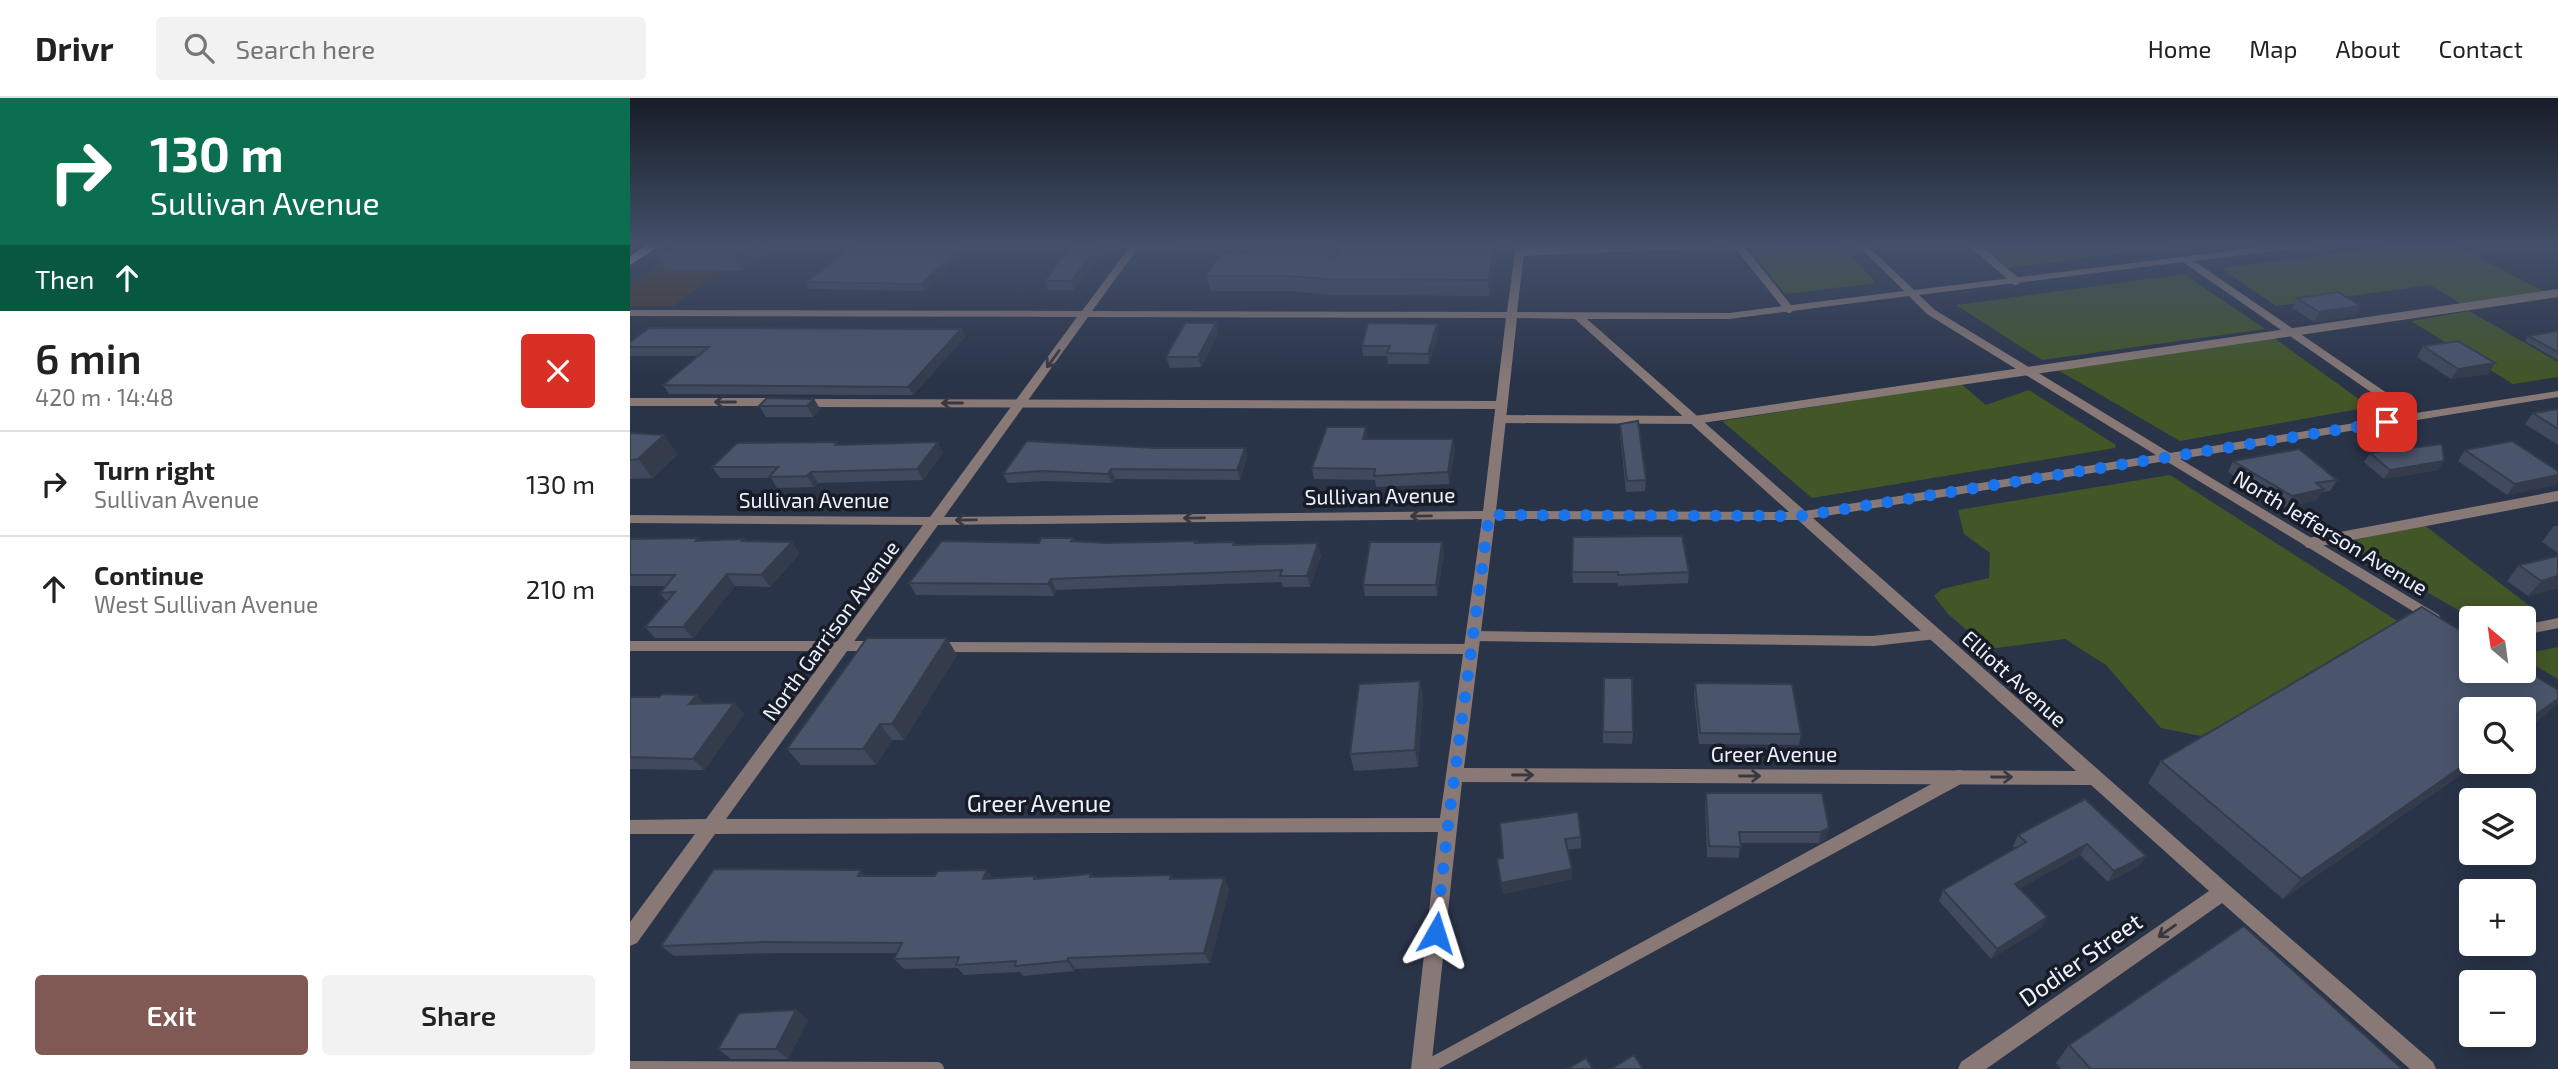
<!DOCTYPE html>
<meta charset="utf-8">
<style>
body{margin:0;font-family:"Exo 2",sans-serif;background:#f2f2f2;color:#222;height:100vh;display:flex;flex-direction:column;font-size:26px;white-space:nowrap}
*{box-sizing:border-box;margin:0}
p{font-size:23px;color:#767676}
.icon{flex:none;width:38px;height:38px;fill:none;stroke:currentColor;stroke-width:2;stroke-linecap:round;stroke-linejoin:round}
.map{position:relative;flex:1;overflow:hidden}
.panel{display:flex;flex-direction:column;background:#fff;width:630px}
.panel>*{flex:none}
.banner{background:#0b6e4f;color:#fff;overflow:hidden}
.needle{width:46px;rotate:331deg}
.buttons{position:absolute;left:1829px;top:508px;display:grid;gap:14px}
.buttons a{display:grid;place-items:center;width:77px;height:77px;border-radius:7px;background:#fff;box-shadow:0 4px 18px #0003;font-size:35px}
.pin{position:absolute;display:grid;place-items:center;width:60px;height:60px;color:#fff;margin:-30px;border-radius:14px;box-shadow:0 4px 10px #0006}
.me{position:absolute;width:77px;margin:-38px;rotate:6deg;stroke-linejoin:round;filter:drop-shadow(0 0 5px #0008)}
.turn{display:flex;align-items:center;gap:24px;height:147px;padding:0 35px;font-size:32px}
.turn .icon{width:91px;height:91px;stroke-width:2.5}
.turn b{display:block;font-size:49px;line-height:60px}
.then{display:flex;align-items:center;height:66px;padding:0 35px;background:#0003;gap:14px;font-size:26px}
.round{display:grid;place-items:center;flex:none;width:74px;height:74px;border-radius:7px;background:#f2f2f2}
.summary{display:flex;align-items:center;justify-content:space-between;height:119px;padding:0 35px}
h1{font-size:42px;font-weight:600;line-height:52px}
.primary-button{display:flex;gap:14px;margin-top:auto;padding:14px 35px}
.primary-button a{flex:1;height:80px;border-radius:7px;background:#815954;color:#fff;font-size:28px;font-weight:600;line-height:80px;text-align:center}
.primary-button a+a{background:#f2f2f2;color:#222}
ul{padding:0;list-style:none}
li{display:flex;align-items:center;gap:21px;height:105px;padding:0 35px;border-top:2px solid #e0e0e0}
li div{flex:1}
li b{display:block;font-size:26px}
li em{font-style:normal}
header{display:flex;align-items:center;gap:42px;box-sizing:border-box;height:98px;padding:0 35px;background:#fff;border-bottom:2px solid #e0e0e0}
header strong{font-size:33px}
nav{display:flex;gap:38px;margin-inline-start:auto;font-size:24px}
.search{width:490px;height:63px;background:#f2f2f2;display:flex;align-items:center;gap:18px;box-sizing:border-box;padding:0 24px;border-radius:7px;color:#767676;font-size:26px}
main{display:flex;flex:1;min-height:0}
.map>svg:first-child{display:block}
.commercial{fill:#47392c}
.green{fill:#435627}
.lines{fill:none;stroke-linecap:round;stroke-linejoin:round}
.lane-far2{stroke:#887977;stroke-width:8}
.lane-far1{stroke:#887977;stroke-width:10}
.lane{stroke:#887977;stroke-width:14}
.street{fill:#887977;fill-rule:evenodd}
.primary{fill:#dbbeb9;fill-rule:evenodd}
.wall{fill:#40495d}
.shaded-wall{fill:#343c4c}
.building{fill:#4a556c;stroke:#343c4c;stroke-width:2}
.oneway{stroke:#39383e}
.route{stroke:#1a73e8;stroke-width:12;stroke-dasharray:0 21.6}
.labels{text-anchor:middle;dominant-baseline:central;stroke-width:7;stroke-linejoin:round;paint-order:stroke}
.street-label{font-size:21px;fill:#edf3fe;stroke:#171c26}
.near-street-label{font-size:24px;fill:#edf3fe;stroke:#171c26}
</style>
<header>
<strong>Drivr</strong>
<div class="search"><svg class="icon" aria-label="search" viewBox="0 0 24 24"><circle cx="10" cy="10" r="6"/><path d="M15 15l6 6"/></svg>Search here</div>
<nav><a>Home</a><a>Map</a><a>About</a><a>Contact</a></nav>
</header>
<main>
<section class="panel">
<div class="banner">
<div class="turn"><svg class="icon" aria-label="right" viewBox="0 0 24 24"><path d="M7 20v-9h11M14 6l5 5-5 5"/></svg><div><b>130 m</b>Sullivan Avenue</div></div>
<div class="then">Then<svg class="icon" aria-label="ahead" viewBox="0 0 24 24"><path d="M12 20V5M6 11l6-6 6 6"/></svg></div>
</div>
<div class="summary"><div><h1>6 min</h1><p>420 m · 14:48</p></div><a class="round" style="background:#d93025;color:#fff"><svg class="icon" aria-label="close" viewBox="0 0 24 24"><path d="M6 6l12 12M18 6L6 18"/></svg></a></div>
<ul>
<li><svg class="icon" aria-label="right" viewBox="0 0 24 24"><path d="M7 20v-9h11M14 6l5 5-5 5"/></svg><div><b>Turn right</b><p>Sullivan Avenue</p></div><em>130 m</em></li>
<li><svg class="icon" aria-label="ahead" viewBox="0 0 24 24"><path d="M12 20V5M6 11l6-6 6 6"/></svg><div><b>Continue</b><p>West Sullivan Avenue</p></div><em>210 m</em></li>
</ul>
<div class="primary-button"><a>Exit</a><a>Share</a></div>
</section>
<div class="map">
<svg width="1928" height="971" viewBox="0 0 1928 971">
<rect width="100%" height="100%" fill="#2a3449"/>
<path class="commercial" d="M58,146H148L119,168H97L43,208H0V187Z"/>
<g class="green">
<path d="M1116,146H1210L1246,185L1155,196Z"/>
<path d="M1351,146H1545L1548,148L1378,170Z"/>
<path d="M1782,146H1822L1915,194L1830,205L1800,187L1646,208L1591,170Z"/>
<path d="M1554,176L1635,231L1412,262L1326,207Z"/>
<path d="M1839,213L1928,264V279L1883,286L1781,223Z"/>
<path d="M1644,240L1740,309L1550,343L1428,272Z"/>
<path d="M1331,286L1356,307L1399,292L1486,347L1485,350L1182,400L1092,323Z"/>
<path d="M1540,377L1769,524L1725,553L1571,638L1531,630L1476,567L1435,541L1359,551L1318,516L1304,498L1312,491L1359,480L1360,455L1334,436L1328,412Z"/>
<path d="M1793,426L1901,509L1842,520L1712,445Z"/>
<path d="M1928,549V581L1894,561V556Z"/>
</g>
<g class="lines">
<g class="lane-far2">
<path d="M493,146H543"/>
<path d="M1107,146L1159,211"/>
<path d="M1343,146L1386,183"/>
<path d="M889,154L1080,146"/>
<path d="M0,304H148"/>
<path d="M174,305L871,307"/>
<path d="M870,321L1065,322L1928,195"/>
</g>
<g class="lane-far1">
<path d="M1679,445L1928,398"/>
<path d="M843,538L1243,543L1306,536"/>
<path d="M0,548H242"/>
<path d="M307,549L842,551"/>
</g>
<g class="lane">
<path d="M0,970L307,971"/>
<path d="M794,971L1329,679"/>
</g>
<g class="street">
<path d="M502,146H511L462,213L877,214L886,146H895L887,214L1099,215L1274,193L1227,146H1236L1284,192L1657,146H1680L1676,149L1564,163L1786,315L1928,293V299L1550,361L1809,517L1811,521L1804,526L1536,363L1183,420L1600,788L1803,964L1806,971H1780L1592,805L1356,971H1328L1331,964L1579,793L1461,687L832,684L801,971H781L808,734L85,736L7,845L0,848V824L65,736H0V722L76,721L293,427L0,425V417L300,419L447,219L0,218V212L452,213ZM1553,164L1774,317L1540,355L1305,212L1289,197ZM1279,198L1297,216L1526,357L1175,413L957,221H1099ZM458,219L876,220L853,413L314,419ZM887,220L945,221L1159,414L866,413ZM852,421L810,720L96,721L308,427ZM865,421L1168,422L1446,673L834,670Z"/>
<path d="M1928,520V530L1894,537V527Z"/>
</g>
<path class="primary" d="M19,146H32L0,167V158Z"/>
</g>
<g class="wall">
<path d="M227,146H343L294,193L179,191L176,184Z"/>
<path d="M442,146L444,192H418L415,183Z"/>
<path d="M787,146H869L859,198L700,197L661,193H581L576,178Z"/>
<path d="M146,148L113,173H37L28,159Z"/>
<path d="M1667,200L1730,208L1725,218L1684,224L1662,210Z"/>
<path d="M586,225L588,236L571,269L540,270L536,259Z"/>
<path d="M807,226L808,236L799,266H758L757,258H733L732,248Z"/>
<path d="M331,231L335,239L283,297L39,296L33,287L69,258H0V244Z"/>
<path d="M1928,233V262L1895,243L1898,238Z"/>
<path d="M1793,248L1865,265L1858,276L1821,281L1787,259Z"/>
<path d="M184,301L190,311L183,319H136L129,308Z"/>
<path d="M1928,311V347L1895,326L1903,315Z"/>
<path d="M990,326L1016,382L1015,393L996,394L990,336Z"/>
<path d="M0,335L48,356L22,380L0,381Z"/>
<path d="M738,341H823L825,352L819,386L746,389L745,382L684,381L682,370Z"/>
<path d="M209,346L313,355L293,382L188,385L184,389L147,390L141,380H90L82,369Z"/>
<path d="M526,350H615L617,360L610,382L485,381L482,385L416,383L378,385L373,376Z"/>
<path d="M1835,352L1925,387L1877,397L1828,363Z"/>
<path d="M1740,355L1808,372L1754,381L1734,364Z"/>
<path d="M1603,363L1707,382L1700,393L1692,394L1687,402L1656,409L1598,374Z"/>
<path d="M1924,428H1928V455L1912,444Z"/>
<path d="M443,440L445,443L476,445L566,443L567,445L604,444L605,447L691,457L680,489H653L651,484L426,492L424,498L286,497L279,485L409,445Z"/>
<path d="M0,441L71,443L114,441L116,443L162,444L169,456L140,489L105,488L63,540H25L15,529L37,504L30,495L35,488H0Z"/>
<path d="M814,455L807,498H735L733,487Z"/>
<path d="M1889,467L1928,490L1898,498L1877,483Z"/>
<path d="M942,474H1059L1058,485L988,488L987,485H943Z"/>
<path d="M1792,509L1841,539V572H1894V571L1928,592V604L1914,618L1894,633V611H1841V663H1850L1653,801L1518,685L1531,663Z"/>
<path d="M327,557L274,642H262L246,667H171L157,651Z"/>
<path d="M974,580L1003,634L1002,646L973,645Z"/>
<path d="M790,583L793,600L788,669L724,673L720,656Z"/>
<path d="M1065,585L1171,636L1169,647L1069,646L1064,597Z"/>
<path d="M0,599L75,606L104,605L114,616L74,672L0,671Z"/>
<path d="M1076,695L1199,730L1196,741L1189,745H1110L1109,760L1077,759L1075,706Z"/>
<path d="M1455,701L1509,768L1478,784L1450,757L1389,791L1417,819L1411,830L1361,861L1309,803L1313,792L1385,750L1383,748L1388,737Z"/>
<path d="M870,725L951,739V750L937,752L942,771V781L873,796L867,761L873,760Z"/>
<path d="M237,778L364,780L405,778L407,781L463,779L543,781L599,791L580,865L445,871L444,873L393,878L390,874L334,877L328,870L274,871L264,861L267,855H145L44,858L31,848Z"/>
<path d="M166,912L178,922L158,961H101L88,951Z"/>
<path d="M1439,947L1772,971H1431L1426,965Z"/>
</g>
<g class="shaded-wall">
<path d="M122,146H145L146,148L113,173L104,159Z"/>
<path d="M334,146H343L294,193L291,186Z"/>
<path d="M471,146H480L444,192L441,183Z"/>
<path d="M865,146H869L859,198L858,182Z"/>
<path d="M1730,208L1725,218L1684,224L1689,214Z"/>
<path d="M586,225L588,236L571,269L568,259Z"/>
<path d="M807,226L808,236L799,266L798,256Z"/>
<path d="M331,231L335,239L283,297L278,289Z"/>
<path d="M1865,265L1858,276L1821,281L1828,271Z"/>
<path d="M184,301L190,311L183,319L177,308Z"/>
<path d="M736,329L738,340L735,352L733,341Z"/>
<path d="M34,337L48,356L22,380L8,361Z"/>
<path d="M823,341L825,352L819,386L818,374Z"/>
<path d="M308,344L313,355L293,382L287,371Z"/>
<path d="M615,350L617,360L610,382L607,372Z"/>
<path d="M1814,363L1808,372L1754,381L1760,372Z"/>
<path d="M481,371L485,381L482,385L478,376Z"/>
<path d="M181,374L188,385L184,389L177,378Z"/>
<path d="M1928,377V383L1925,387L1877,397L1885,386Z"/>
<path d="M1694,391L1687,402L1656,409L1662,398Z"/>
<path d="M162,444L169,456L140,489L131,477Z"/>
<path d="M812,444L814,455L807,498L806,487Z"/>
<path d="M688,445L691,457L680,489L677,478Z"/>
<path d="M97,476L105,488L63,540L53,529Z"/>
<path d="M1928,478V490L1898,498L1911,483Z"/>
<path d="M421,481L426,492L424,498L418,486Z"/>
<path d="M317,540L327,557L274,642L262,626Z"/>
<path d="M790,583L793,600L788,669L785,652Z"/>
<path d="M67,597L77,608L59,606Z"/>
<path d="M1928,601V604L1914,618L1894,633V625Z"/>
<path d="M104,605L114,616L74,672L63,661Z"/>
<path d="M250,626L262,642L246,667L233,651Z"/>
<path d="M1841,662V663H1850L1653,801L1671,781Z"/>
<path d="M1199,730L1196,741L1189,745L1191,734Z"/>
<path d="M1457,746L1450,757L1379,797L1385,786Z"/>
<path d="M1516,758L1509,768L1478,784L1484,773Z"/>
<path d="M942,771V781L873,796L871,785Z"/>
<path d="M231,772L241,782L228,778Z"/>
<path d="M357,772L365,782L353,781Z"/>
<path d="M594,780L599,791L580,865L574,855Z"/>
<path d="M1417,819L1411,830L1361,861L1367,851Z"/>
<path d="M438,860L445,871L444,873L437,863Z"/>
<path d="M166,912L178,922L158,961L146,951Z"/>
</g>
<g class="building">
<path d="M47,146H122L104,159H28Z"/>
<path d="M227,146H334L291,186L176,184Z"/>
<path d="M442,146H471L441,183H415Z"/>
<path d="M712,146H865L858,182L697,181L658,178H576L591,155L706,158Z"/>
<path d="M1708,194L1730,208L1689,214L1667,200Z"/>
<path d="M555,225H586L568,259H536Z"/>
<path d="M738,225L807,226L798,256L757,255L760,248H732Z"/>
<path d="M19,230L331,231L278,289L33,287L79,249H0V244Z"/>
<path d="M1928,233V254L1898,238Z"/>
<path d="M1828,243L1865,265L1828,271L1793,248Z"/>
<path d="M137,300L184,301L177,308H129Z"/>
<path d="M1928,311V331L1903,315Z"/>
<path d="M1008,323L1016,382L997,383L990,326Z"/>
<path d="M697,329H736L733,341H823L818,374L744,378L745,371L682,370Z"/>
<path d="M0,335H2L34,337L8,361L0,362Z"/>
<path d="M397,343L526,350H615L607,372L481,371L478,376L412,373L373,376Z"/>
<path d="M1882,343L1928,373V377L1885,386L1835,352Z"/>
<path d="M207,344L205,347L308,344L287,371L181,374L177,378L139,379L148,369H82L107,345Z"/>
<path d="M1812,346L1814,363L1760,372L1740,355Z"/>
<path d="M1669,351L1707,382L1686,385L1694,391L1662,398L1603,363Z"/>
<path d="M1052,438L1059,474L988,477V474H942L943,439Z"/>
<path d="M69,440L66,443L114,441L112,443L162,444L131,477L97,476L53,529H15L45,494L30,495L45,477H0V441Z"/>
<path d="M411,440H443L441,443L476,445L566,443L565,445L604,444L603,447L688,445L677,478H650L652,472L421,481L418,486L279,485L312,443L409,445Z"/>
<path d="M740,444H812L806,487H733Z"/>
<path d="M1928,458V478L1911,483L1889,467Z"/>
<path d="M1792,509L1841,539V572H1894V571L1928,592V601L1894,625V611H1841V662L1671,781L1531,663Z"/>
<path d="M237,540H317L262,626H250L233,651H157Z"/>
<path d="M974,580H1002L1003,634H973Z"/>
<path d="M790,583L785,652L720,656L729,586Z"/>
<path d="M1065,585L1162,586L1171,636L1070,635Z"/>
<path d="M32,596L67,597L59,606L104,605L63,661L0,659V599H29Z"/>
<path d="M1076,695H1192L1199,730L1191,734H1109L1111,749L1079,748Z"/>
<path d="M1455,701L1516,758L1484,773L1457,746L1385,786L1417,819L1367,851L1313,792L1396,744L1388,737Z"/>
<path d="M948,714L951,739L935,741L942,771L871,785L867,761L873,760L870,725Z"/>
<path d="M84,771L231,772L228,778H305L308,773L357,772L353,781L405,778L404,781L461,776L460,779L541,777L540,781L594,780L574,855L438,860L437,863L385,868L386,863L326,867L329,859L264,861L272,845L134,844L31,848Z"/>
<path d="M1614,828L1772,971H1461L1439,947Z"/>
<path d="M166,912L146,951H88L109,915Z"/>
<path d="M1004,957L1013,971H981Z"/>
<path d="M956,960L963,971H937Z"/>
</g>
<defs><path id="oneway-shaft" d="M-6 0H5M1.5-3L5.5 0L1.5 3" fill="none" stroke-width="1.6" stroke-linecap="round" stroke-linejoin="round" transform="scale(1.75)"/></defs>
<g class="oneway">
<use href="#oneway-shaft" transform="translate(423 261) rotate(126)"/>
<use href="#oneway-shaft" transform="translate(95 304) rotate(-180)"/>
<use href="#oneway-shaft" transform="translate(322 305) rotate(-180)"/>
<use href="#oneway-shaft" transform="translate(791 418) rotate(179)"/>
<use href="#oneway-shaft" transform="translate(564 420) rotate(179)"/>
<use href="#oneway-shaft" transform="translate(336 422) rotate(179)"/>
<use href="#oneway-shaft" transform="translate(893 677)"/>
<use href="#oneway-shaft" transform="translate(1120 678)"/>
<use href="#oneway-shaft" transform="translate(1372 679)"/>
<use href="#oneway-shaft" transform="translate(1537 833) rotate(145)"/>
</g>
<linearGradient id="sky" x2="0" y2="1"><stop stop-color="#171d28"/><stop offset="0.52" stop-color="#44506a"/><stop offset="1" stop-color="#44506a" stop-opacity="0"/></linearGradient>
<rect width="1928" height="282" fill="url(#sky)"/>
<g class="lines">
<path class="route" d="M806,835L818,727L859,417L1171,418L1757,324"/>
</g>
<g class="labels">
<g class="street-label">
<text transform="translate(750 397) rotate(-1)">Sullivan Avenue</text>
<text x="184" y="401">Sullivan Avenue</text>
<text transform="translate(1701 434) rotate(31)">North Jefferson Avenue</text>
<text transform="translate(200 532) rotate(-54)">North Garrison Avenue</text>
<text transform="translate(1385 580) rotate(42)">Elliott Avenue</text>
<text x="1144" y="655">Greer Avenue</text>
</g>
<g class="near-street-label">
<text x="409" y="704">Greer Avenue</text>
<text transform="translate(1450 861) rotate(-35)">Dodier Street</text>
</g>
</g>
</svg>
<div class="buttons">
<a><svg class="needle" viewBox="-14 -14 28 28"><path d="M0-13l5 13h-10z" fill="#e53935"/><path d="M0 13l5-13h-10z" fill="#767676"/></svg></a>
<a><svg class="icon" aria-label="search" viewBox="0 0 24 24"><circle cx="10" cy="10" r="6"/><path d="M15 15l6 6"/></svg></a>
<a><svg class="icon" aria-label="layers" viewBox="0 0 24 24"><path d="M12 4l9 5-9 5-9-5zM3 14l9 5 9-5"/></svg></a>
<a>+</a>
<a>−</a>
</div>
<div class="pin" style="left:1757px;top:324px;background:#d93025"><svg class="icon" aria-label="arrive" viewBox="0 0 24 24"><path d="M6 21V4h12l-3 4 3 4H6"/></svg></div>
<svg class="me" style="left:806px;top:835px" viewBox="-20 -20 40 40"><path d="M0-17L14 15 0 8-14 15z" fill="#1a73e8" stroke="#fff" stroke-width="4"/></svg>
</div>
</main>
